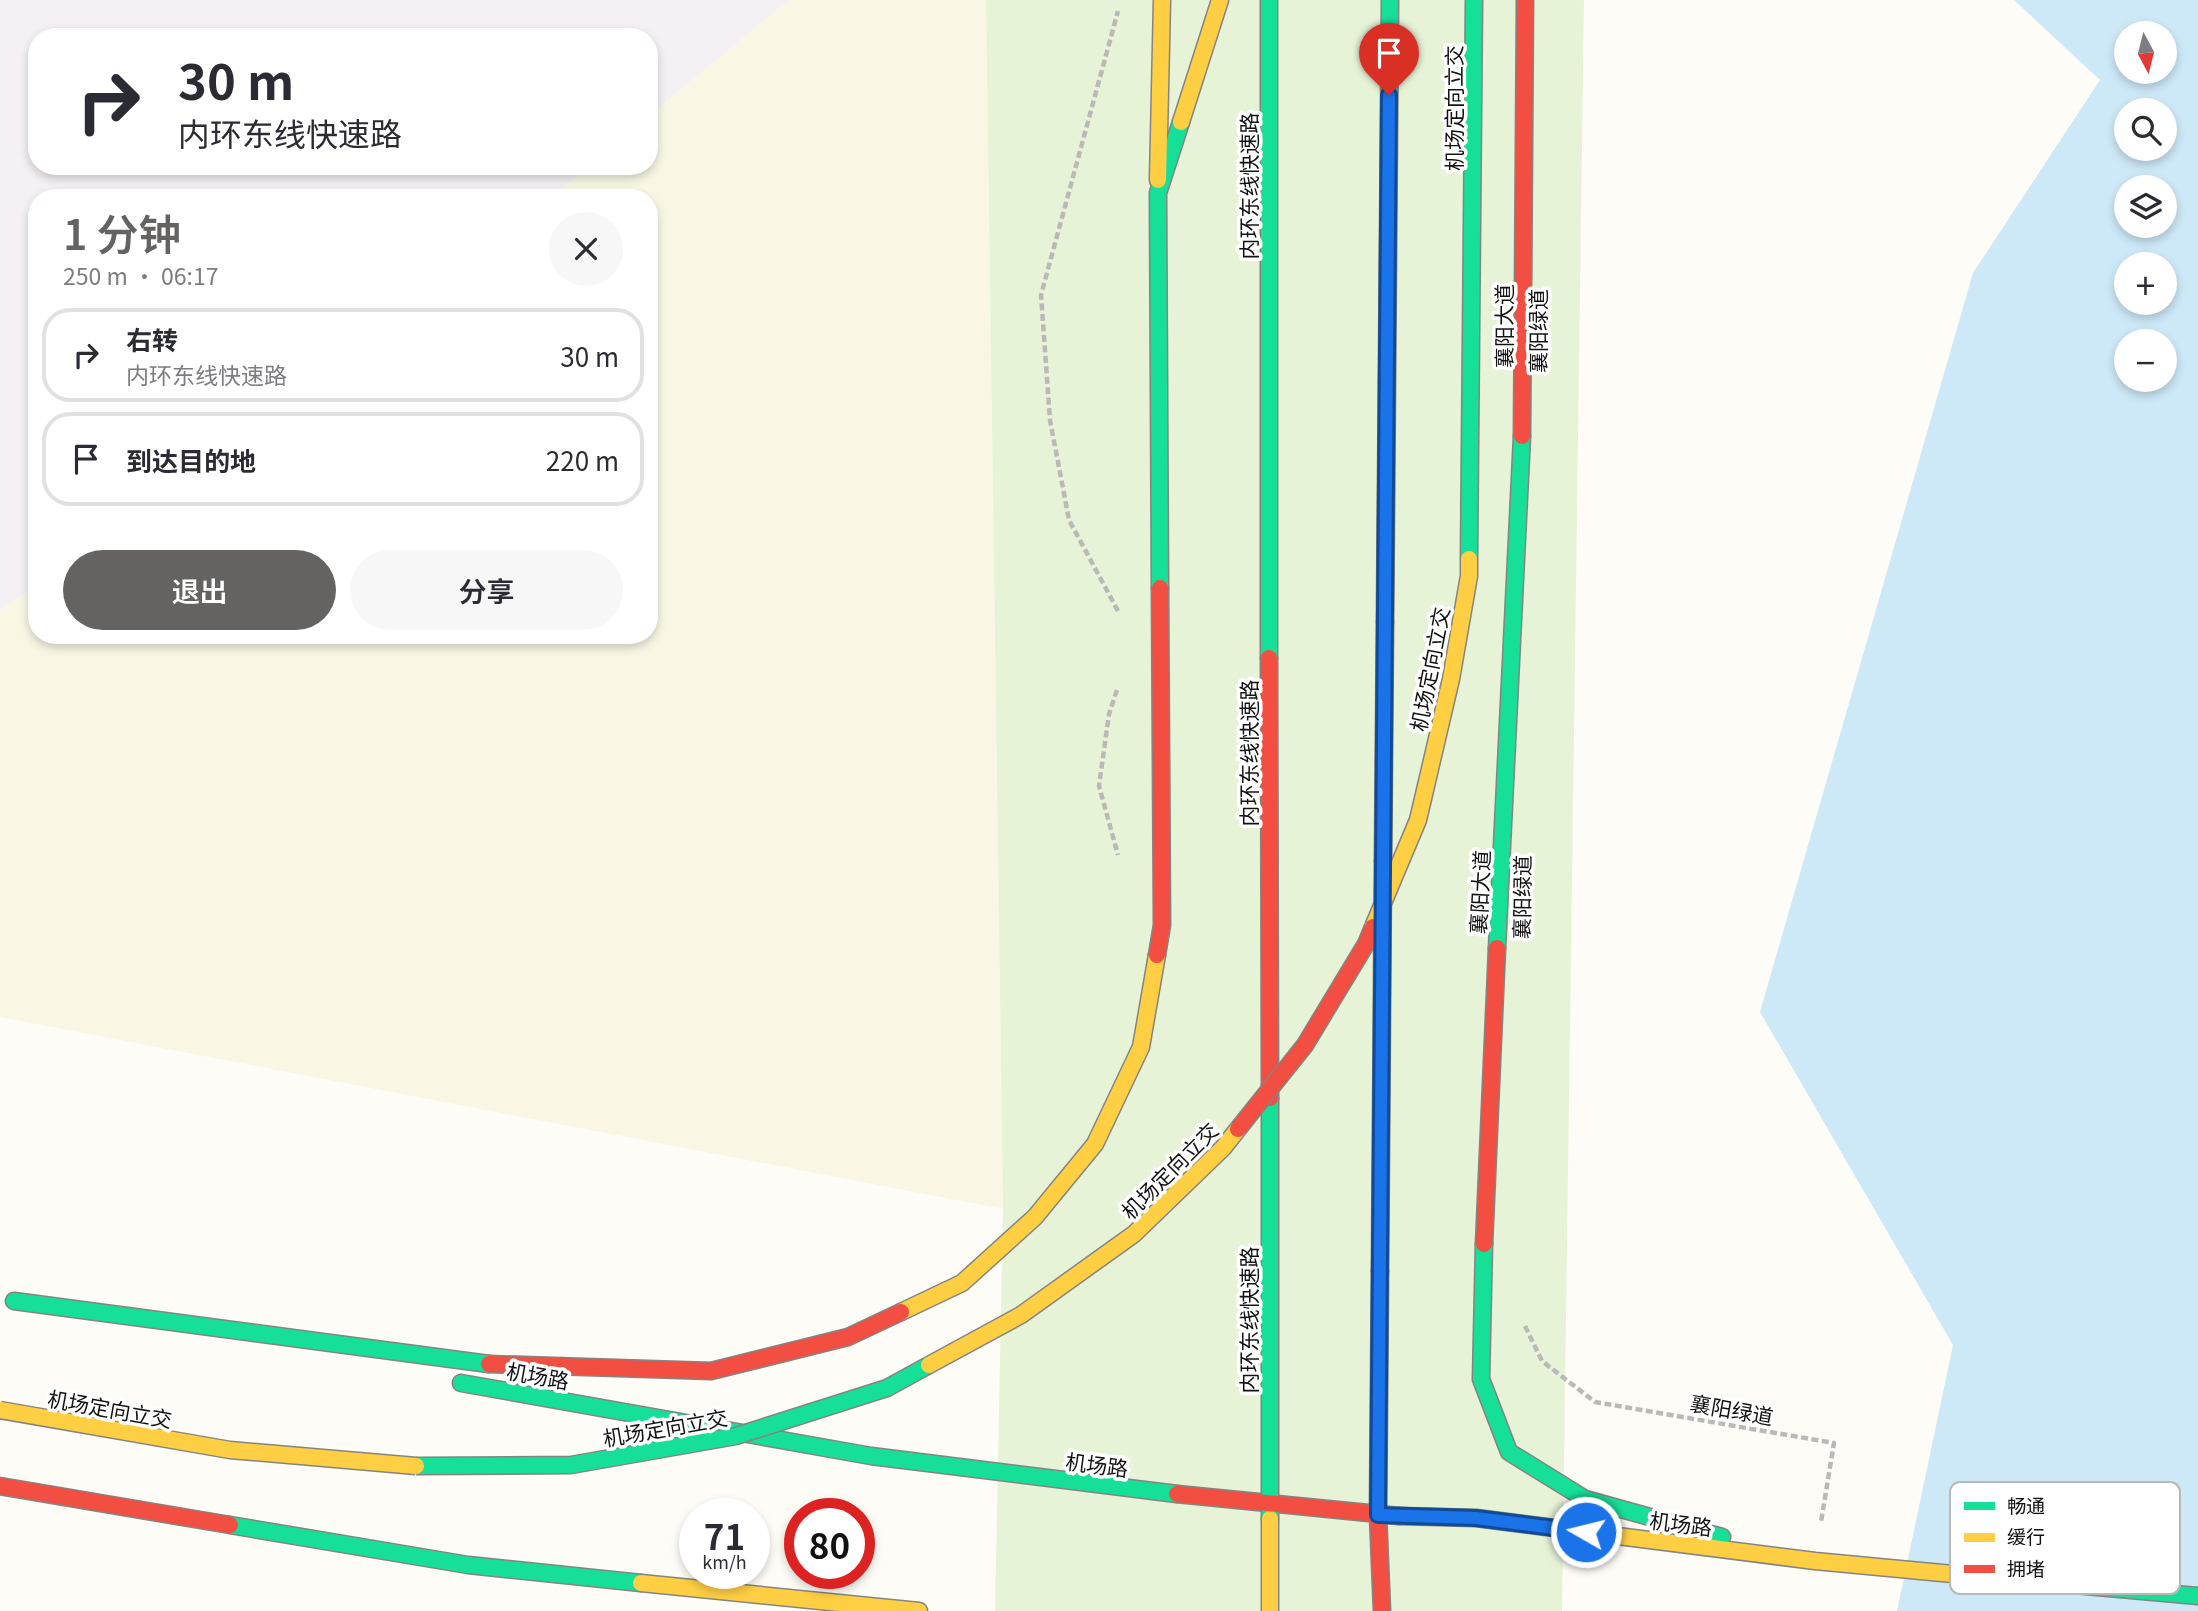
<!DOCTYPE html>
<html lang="zh">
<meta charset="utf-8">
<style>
body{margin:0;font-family:Georgia,"Noto Sans SC",serif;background:#f7f7f7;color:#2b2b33;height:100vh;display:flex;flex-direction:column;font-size:26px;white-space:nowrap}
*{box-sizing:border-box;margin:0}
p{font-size:23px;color:#7c7c81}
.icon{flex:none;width:38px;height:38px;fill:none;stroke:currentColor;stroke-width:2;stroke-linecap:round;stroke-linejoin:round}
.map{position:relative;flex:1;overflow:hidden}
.panel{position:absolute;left:28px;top:189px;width:630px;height:455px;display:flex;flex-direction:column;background:#fff;border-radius:28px;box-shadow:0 4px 10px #0003}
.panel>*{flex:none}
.top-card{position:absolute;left:28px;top:28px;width:630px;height:147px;border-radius:28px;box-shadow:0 4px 10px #0003;background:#fff;color:#2b2b33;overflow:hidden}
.needle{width:46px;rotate:173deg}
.controls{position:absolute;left:2114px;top:21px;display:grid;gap:14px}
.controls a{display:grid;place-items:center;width:63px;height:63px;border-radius:50%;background:#fff;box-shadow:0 4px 10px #0003;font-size:35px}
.speed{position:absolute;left:679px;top:1498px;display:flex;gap:14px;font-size:35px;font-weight:700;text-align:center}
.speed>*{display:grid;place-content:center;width:91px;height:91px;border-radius:50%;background:#fff;box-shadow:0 4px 10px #0003;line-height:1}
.speed small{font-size:18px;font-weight:400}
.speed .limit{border:10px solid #d22;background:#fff;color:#111}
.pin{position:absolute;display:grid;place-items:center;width:60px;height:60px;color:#fff;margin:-72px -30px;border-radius:50% 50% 50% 0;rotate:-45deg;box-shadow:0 0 7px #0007}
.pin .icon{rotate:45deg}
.me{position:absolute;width:77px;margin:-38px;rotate:278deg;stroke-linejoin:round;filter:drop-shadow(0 0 5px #0008)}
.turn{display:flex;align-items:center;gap:24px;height:147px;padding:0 35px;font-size:32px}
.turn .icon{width:91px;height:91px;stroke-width:2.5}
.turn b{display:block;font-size:49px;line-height:60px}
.round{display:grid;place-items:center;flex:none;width:74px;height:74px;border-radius:37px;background:#f7f7f7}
.overview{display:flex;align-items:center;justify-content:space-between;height:119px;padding:0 35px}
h1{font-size:42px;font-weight:600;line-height:52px;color:#646362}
.primary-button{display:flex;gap:14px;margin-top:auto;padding:14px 35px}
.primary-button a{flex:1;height:80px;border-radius:42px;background:#646362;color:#fff;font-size:28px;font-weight:600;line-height:80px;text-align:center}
.primary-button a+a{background:#f7f7f7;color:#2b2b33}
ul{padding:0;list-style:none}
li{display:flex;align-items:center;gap:21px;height:94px;margin:0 14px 10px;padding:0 21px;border:4px solid #e1e1e2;border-radius:28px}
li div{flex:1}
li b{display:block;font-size:26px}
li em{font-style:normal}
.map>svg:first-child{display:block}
.industrial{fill:#f5f0f3}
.farmland{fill:#f9f7e4}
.green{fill:#e7f3d7}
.water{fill:#cde8f7;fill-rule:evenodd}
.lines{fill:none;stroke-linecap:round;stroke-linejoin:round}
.fast-casing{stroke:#858482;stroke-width:19}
.slow-casing{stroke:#858482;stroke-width:19}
.jam-casing{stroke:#858482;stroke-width:19}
.path{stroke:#b9b9b8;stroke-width:4.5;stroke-dasharray:7 3.5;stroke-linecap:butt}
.fast{stroke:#16e098;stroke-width:16}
.slow{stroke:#ffcf43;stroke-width:16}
.jam{stroke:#f24e42;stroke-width:16}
.fast-bridge-casing{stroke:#858482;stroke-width:19;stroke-linecap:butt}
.slow-bridge-casing{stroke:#858482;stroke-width:19;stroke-linecap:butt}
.jam-bridge-casing{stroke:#858482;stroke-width:19;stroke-linecap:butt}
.fast-bridge{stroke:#16e098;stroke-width:16}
.slow-bridge{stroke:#ffcf43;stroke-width:16}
.jam-bridge{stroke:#f24e42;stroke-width:16}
.route-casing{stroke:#114b97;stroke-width:18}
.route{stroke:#1a73e8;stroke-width:12}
.labels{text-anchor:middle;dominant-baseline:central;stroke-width:7;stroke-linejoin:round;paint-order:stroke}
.street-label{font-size:21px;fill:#111;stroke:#fff}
.key{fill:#fff;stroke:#b8b8b8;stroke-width:2}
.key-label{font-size:19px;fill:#111}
</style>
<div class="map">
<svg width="2198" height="1611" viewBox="0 0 2198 1611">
<rect width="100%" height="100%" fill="#fdfcf7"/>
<path class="industrial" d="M0,0H789L649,116V37H37V166H589L551,198H37V585L0,611Z"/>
<path class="farmland" d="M789,0H986L1003,1209L0,1017V611L37,585V635H649V198H551L589,166H649V116Z"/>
<path class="green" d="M986,0H1584L1562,1611H995L1003,1209Z"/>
<path class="water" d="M2014,0H2198V1611H1897L1953,1345L1760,1012L1973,273L2100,80ZM2126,33H2165V72H2126ZM2126,110H2165V149H2126ZM2126,187H2165V226H2126ZM2126,264H2165V303H2126ZM2126,341H2165V380H2126Z"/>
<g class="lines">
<g class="fast-casing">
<g id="fast">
<path d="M1269,0V658"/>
<path d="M1160,588L1158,193L1181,122"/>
<path d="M1385,622L1390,0"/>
<path d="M1497,948L1522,436"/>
<path d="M1270,1098V1519"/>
<path d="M1484,1244L1481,1379L1509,1452L1585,1499L1722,1537"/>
<path d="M1380,1271L1383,861"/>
<path d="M14,1301L489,1364"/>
<path d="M461,1383L871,1456L1177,1494"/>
<path d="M230,1525L468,1565L641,1583"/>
<path d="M1974,1576L2198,1596"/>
</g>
</g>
<g class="slow-casing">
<g id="slow">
<path d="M1181,122L1220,0"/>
<path d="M1158,180L1162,0"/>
<path d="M901,1312L962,1283L1035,1217L1095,1144L1141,1047L1157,955"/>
<path d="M1399,1516L1476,1518L1815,1561L1974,1576"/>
<path d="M1270,1519V1611"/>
<path d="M641,1583L919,1611"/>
</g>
</g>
<g class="jam-casing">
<g id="jam">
<path d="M1522,436L1525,0"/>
<path d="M1269,658L1270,1098"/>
<path d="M1383,861L1385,622"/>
<path d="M1157,955L1162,925L1160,588"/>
<path d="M1484,1244L1497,948"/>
<path d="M1380,1271L1378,1515L1382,1611"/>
<path d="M489,1364L711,1371L848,1337L901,1312"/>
<path d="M0,1486L230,1525"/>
<path d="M1177,1494L1399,1516"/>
</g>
</g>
<g class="path">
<path d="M1118,611L1069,520L1050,420L1041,295L1118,11"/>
<path d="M1117,690L1109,714L1099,786L1118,855"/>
<path d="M1525,1326L1542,1361L1595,1402L1834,1443L1821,1522"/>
</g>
<use href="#fast" class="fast"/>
<use href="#slow" class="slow"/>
<use href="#jam" class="jam"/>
<g class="fast-bridge-casing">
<g id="fast-bridge">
<path d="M1469,559L1474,0"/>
<path d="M416,1466L571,1465L736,1436L887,1388L929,1365"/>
</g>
</g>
<g class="slow-bridge-casing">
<g id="slow-bridge">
<path d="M1373,927L1418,820L1451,679L1469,576V559"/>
<path d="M929,1365L1021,1315L1134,1234L1223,1148L1238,1129"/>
<path d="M0,1410L230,1450L416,1466"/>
</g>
</g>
<g class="jam-bridge-casing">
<path id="jam-bridge" d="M1238,1129L1305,1045L1366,944L1373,927"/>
</g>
<use href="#fast-bridge" class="fast-bridge"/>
<use href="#slow-bridge" class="slow-bridge"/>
<use href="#jam-bridge" class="jam-bridge"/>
</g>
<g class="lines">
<g class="route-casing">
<path id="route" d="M1389,95L1378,1515L1476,1518L1586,1532"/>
</g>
<use href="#route" class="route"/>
</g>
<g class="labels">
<g class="street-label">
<text transform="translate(1453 108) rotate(-90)">机场定向立交</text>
<text transform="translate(1248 186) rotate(-90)">内环东线快速路</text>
<text transform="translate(1503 326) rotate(-90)">襄阳大道</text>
<text transform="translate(1537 331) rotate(-90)">襄阳绿道</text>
<text transform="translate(1429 669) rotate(-79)">机场定向立交</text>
<text transform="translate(1248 753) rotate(-90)">内环东线快速路</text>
<text transform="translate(1479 892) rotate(-87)">襄阳大道</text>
<text transform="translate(1521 897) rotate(-89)">襄阳绿道</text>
<text transform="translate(1169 1170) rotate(-45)">机场定向立交</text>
<text transform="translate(1248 1320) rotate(-90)">内环东线快速路</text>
<text transform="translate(538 1375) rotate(10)">机场路</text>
<text transform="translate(110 1408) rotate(10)">机场定向立交</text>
<text transform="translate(1732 1409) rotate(10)">襄阳绿道</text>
<text transform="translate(665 1427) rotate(-10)">机场定向立交</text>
<text transform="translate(1097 1464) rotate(7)">机场路</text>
<text transform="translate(1681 1523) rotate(7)">机场路</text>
</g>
</g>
<rect x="1950" y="1482" width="230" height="112" rx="10" class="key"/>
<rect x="1964" y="1502" width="31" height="8" fill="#16e098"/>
<rect x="1964" y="1533" width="31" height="9" fill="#ffcf43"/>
<rect x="1964" y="1565" width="31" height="8" fill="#f24e42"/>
<g class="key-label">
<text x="2007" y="1513">畅通</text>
<text x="2007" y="1544">缓行</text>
<text x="2007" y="1576">拥堵</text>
</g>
</svg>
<div class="controls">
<a><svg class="needle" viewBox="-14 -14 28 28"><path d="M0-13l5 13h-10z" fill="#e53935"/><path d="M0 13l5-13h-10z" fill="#7c7c81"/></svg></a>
<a><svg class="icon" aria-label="search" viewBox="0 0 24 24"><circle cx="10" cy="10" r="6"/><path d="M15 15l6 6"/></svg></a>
<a><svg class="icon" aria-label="layers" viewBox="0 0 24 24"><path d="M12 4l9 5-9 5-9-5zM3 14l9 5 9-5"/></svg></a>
<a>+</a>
<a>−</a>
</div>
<div class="speed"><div>71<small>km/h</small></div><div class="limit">80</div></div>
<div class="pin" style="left:1389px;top:95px;background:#d93025"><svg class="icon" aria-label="arrive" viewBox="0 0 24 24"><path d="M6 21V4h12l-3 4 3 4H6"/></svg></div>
<svg class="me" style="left:1586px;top:1532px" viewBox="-20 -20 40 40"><circle r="17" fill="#1a73e8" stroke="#fff" stroke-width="3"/><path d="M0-11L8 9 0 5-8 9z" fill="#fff"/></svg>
<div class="top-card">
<div class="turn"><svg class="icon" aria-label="right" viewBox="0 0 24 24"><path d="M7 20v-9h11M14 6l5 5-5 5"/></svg><div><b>30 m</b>内环东线快速路</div></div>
</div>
<section class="panel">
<div class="overview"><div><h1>1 分钟</h1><p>250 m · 06:17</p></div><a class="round"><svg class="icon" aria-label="close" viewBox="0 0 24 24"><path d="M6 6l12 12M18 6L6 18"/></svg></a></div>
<ul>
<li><svg class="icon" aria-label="right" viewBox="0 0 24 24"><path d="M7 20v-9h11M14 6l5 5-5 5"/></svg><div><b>右转</b><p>内环东线快速路</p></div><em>30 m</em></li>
<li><svg class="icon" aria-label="arrive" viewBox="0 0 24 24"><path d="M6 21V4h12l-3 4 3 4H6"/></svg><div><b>到达目的地</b></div><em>220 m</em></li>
</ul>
<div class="primary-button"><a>退出</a><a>分享</a></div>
</section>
</div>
